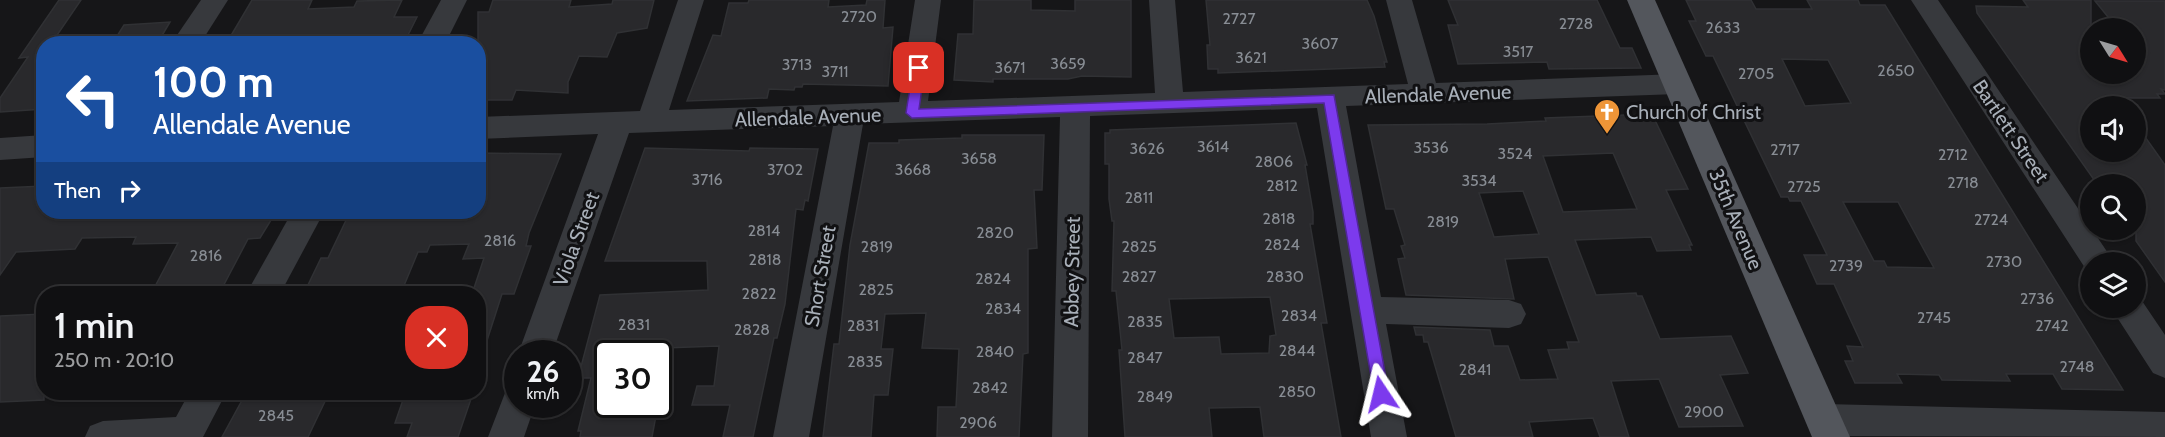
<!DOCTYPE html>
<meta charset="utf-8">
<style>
body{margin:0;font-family:Cabin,sans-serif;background:#1e1e20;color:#f1f3f6;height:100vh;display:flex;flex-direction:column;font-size:22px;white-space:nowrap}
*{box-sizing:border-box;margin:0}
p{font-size:20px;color:#9c9d9f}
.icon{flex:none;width:33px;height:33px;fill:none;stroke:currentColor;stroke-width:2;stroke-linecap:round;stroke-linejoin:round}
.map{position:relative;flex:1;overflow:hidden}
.sheet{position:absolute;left:36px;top:286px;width:450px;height:114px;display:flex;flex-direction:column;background:#101012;border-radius:24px;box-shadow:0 2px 4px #0004,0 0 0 2px #303032}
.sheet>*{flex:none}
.banner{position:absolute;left:36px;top:36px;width:450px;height:183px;border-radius:24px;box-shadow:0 2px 4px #0004,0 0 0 2px #303032;background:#1a4fa0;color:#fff;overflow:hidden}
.needle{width:39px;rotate:127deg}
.tools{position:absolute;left:2080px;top:18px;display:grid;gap:12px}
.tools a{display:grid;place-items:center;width:66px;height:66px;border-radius:50%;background:#101012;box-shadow:0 2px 4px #0004,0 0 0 2px #303032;font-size:30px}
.speed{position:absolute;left:504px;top:340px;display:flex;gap:12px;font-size:30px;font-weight:700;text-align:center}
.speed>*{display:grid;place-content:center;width:78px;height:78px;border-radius:50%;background:#101012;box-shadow:0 2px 4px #0004,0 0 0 2px #303032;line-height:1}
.speed small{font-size:15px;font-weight:400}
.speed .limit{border:3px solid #111;border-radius:9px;background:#fff;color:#111}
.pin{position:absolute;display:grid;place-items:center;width:51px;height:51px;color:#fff;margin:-26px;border-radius:12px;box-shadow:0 3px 9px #0006}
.me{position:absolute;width:66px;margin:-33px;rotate:350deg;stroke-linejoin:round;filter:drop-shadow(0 0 4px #0008)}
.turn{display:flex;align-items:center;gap:21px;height:126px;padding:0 18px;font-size:27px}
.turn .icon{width:78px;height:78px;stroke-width:2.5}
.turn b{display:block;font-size:42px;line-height:51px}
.then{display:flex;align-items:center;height:57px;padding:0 18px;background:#0003;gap:12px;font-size:22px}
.round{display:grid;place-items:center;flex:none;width:63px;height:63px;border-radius:24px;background:#1e1e20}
.head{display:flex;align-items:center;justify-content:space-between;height:102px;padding:0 18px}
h1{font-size:36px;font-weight:600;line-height:45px}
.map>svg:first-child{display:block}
.building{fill:#29292c;stroke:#303134;stroke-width:1.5;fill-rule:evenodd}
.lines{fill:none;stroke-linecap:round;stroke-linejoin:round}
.minor{fill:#37393d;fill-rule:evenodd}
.major{fill:#53565c;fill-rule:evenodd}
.route{fill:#7c3aed;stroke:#51269a;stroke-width:1.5}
.labels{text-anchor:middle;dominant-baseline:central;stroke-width:6;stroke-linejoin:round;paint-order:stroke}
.number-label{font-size:16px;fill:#888d94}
.street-label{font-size:20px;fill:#a8afb8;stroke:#111113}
.poi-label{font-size:20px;fill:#a8afb8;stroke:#111113;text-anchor:start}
</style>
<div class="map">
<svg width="2165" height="437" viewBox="0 0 2165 437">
<rect width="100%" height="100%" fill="#161618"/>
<g class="building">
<path d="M59,0H81L51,44H44V109L0,112V98L28,57L19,58Z"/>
<path d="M252,0H312L308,9L354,7L357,1L402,0L394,17H417L406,39L330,37L226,44Z"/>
<path d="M493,0H571L569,7L612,4L613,0H654L647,28L617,33L607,57L579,56L568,82V93L516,90L512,100H478V12H489Z"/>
<path d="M749,0H829L828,7L866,5L867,0H885L883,28L893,27L888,86L803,84L802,87H795L794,90L769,89L767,98L687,101L713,35L721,36L729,3H748Z"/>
<path d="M974,0H1031V10L1075,11V0H1131V77L1082,76L1068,79H993V82L954,80L958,34H973Z"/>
<path d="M1206,0H1367L1374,16L1387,62H1384L1385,67L1218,73V69H1208L1207,45H1210Z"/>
<path d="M1448,0H1597L1620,48H1632L1641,68L1549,69L1547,62L1458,64L1448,25H1458Z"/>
<path d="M1686,0H1751L1756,9H1812L1807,0H1858L1860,5H1885L2123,390L2062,389L2053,374H2006L2010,381L1942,380L1939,375L1897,374L1902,383H1855L1845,361H1853L1847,346L1863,347L1834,284H1817L1804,255H1827L1801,201H1790L1788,197H1781L1713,56H1706L1689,21H1696ZM1782,59L1828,60L1851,103L1805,106ZM1843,202H1898L1934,268L1887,267L1884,261H1874Z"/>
<path d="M2023,0H2091V74H2136V28H2117L2095,1H2165V90L2161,89L2165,94H2157L2160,98H2115L2121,106H2091V152H2136V124L2165,165V282L2136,241V184H2097L1977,13L1976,6L2028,7Z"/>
<path d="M170,22L157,44H112L124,25Z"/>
<path d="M1652,114L1688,189L1666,190L1692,245H1689L1691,250L1657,251L1651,237L1575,240L1596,295L1636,293L1637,296H1642L1660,339L1731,336L1748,373L1720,375L1743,426L1679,427L1659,379L1611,381L1629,437H1600L1593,418L1529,422L1533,437H1456L1428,342H1424L1423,335H1416L1414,327L1490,330L1494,346H1508L1520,380L1558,379L1548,350L1569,349L1567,342H1579L1548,257L1505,259L1514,299L1406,295L1398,259L1405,258L1401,246L1405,245L1394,209H1386L1368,125L1487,124L1546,121L1545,118ZM1613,153L1637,209L1563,212L1543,156ZM1523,191L1539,234L1494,237L1479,193Z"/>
<path d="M1296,123L1307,165H1305L1313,212V224H1310L1327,323H1321L1341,437H1264L1260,407L1209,408L1212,437H1125L1119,350H1122L1116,291H1112L1114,221H1112L1109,199V164H1105V133H1110V130ZM1270,297L1276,335L1270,336L1269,353L1221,354L1219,337L1174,338L1169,299Z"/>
<path d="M962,135H1044L1042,190H1034L1037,248L1028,249V353L1023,354L1019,437H937L938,407H956L959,349L922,348L926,313L885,314L881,349H893L888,395H874L871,437H823L834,344H839L850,245L869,143H899V140L962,138Z"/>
<path d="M645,148L749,151L750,148L818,149L808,201L805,200L803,210L796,209L785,304L777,338H774L753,437H723L730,405H692L697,386H714L719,346L636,349L635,354H608V405H658L652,437H580L581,431H578L591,378H578L600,295L708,290L707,261H605Z"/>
<path d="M478,153L561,154L529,233L526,246H531L514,294H502L482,356L478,355V294H472L484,258L463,259L469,244L430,245L427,252H418L403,288L375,289L377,285L307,287L321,258H328L350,212H478Z"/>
<path d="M44,186V212H276L260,238L248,239L219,294H151L178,243L133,244L136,237L82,238L75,249L16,252L0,275V188Z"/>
<path d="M44,314V400L0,402V316Z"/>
<path d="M246,393H329L308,437H222Z"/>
<path d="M473,393L458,437H407L412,423H395L405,394Z"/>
</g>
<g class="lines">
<g class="minor">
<path d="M201,0H228L200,44H171Z"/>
<path d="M441,0H467L445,44H417Z"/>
<path d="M678,0H704L669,110L899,102L915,0H941L928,101L1155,93L1149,0H1175L1183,92L1408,84L1386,0H1412L1436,83L1678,74L1688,77L1692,84L1688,91L1678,94L1346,106L1381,297L1509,300L1521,304L1526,314L1521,324L1509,328L1386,324L1407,437H1371L1317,108L1090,116L1088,437H1052L1060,117L863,124L809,437H773L833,126L629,133L552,354H518L598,134L478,139V117L640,111Z"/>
<path d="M1911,0H1938L2114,262H2091V273L2087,271Z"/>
<path d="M44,135V157L0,160V138Z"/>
<path d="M292,212H324L280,294H246Z"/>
<path d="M2136,297L2140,298L2165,335V378L2153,373L2111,308H2136Z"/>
<path d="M518,389V405H535L524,437H488L505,393Z"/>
<path d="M189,393H226L203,437H85L90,426L103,421L176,417Z"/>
<path d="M1824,404L2165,412V437L1824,436L1811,431L1806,420L1811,409Z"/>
</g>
<path class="major" d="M1627,0H1655L1850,437H1812Z"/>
</g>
<path class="route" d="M919,64L925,68L919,109L1334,95L1389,394L1387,399L1381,401L1374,394L1324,103L912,118L906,113L913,68Z"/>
<defs>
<g id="church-pin" transform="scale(1.35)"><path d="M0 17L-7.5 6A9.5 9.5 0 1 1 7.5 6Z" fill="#ee9537" stroke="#111113"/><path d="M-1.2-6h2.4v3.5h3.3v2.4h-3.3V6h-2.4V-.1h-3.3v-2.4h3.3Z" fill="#fff"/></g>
</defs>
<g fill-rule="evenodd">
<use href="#church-pin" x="1607" y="112"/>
</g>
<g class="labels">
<g class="number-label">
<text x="859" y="16">2720</text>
<text x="1239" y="18">2727</text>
<text x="1576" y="23">2728</text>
<text x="1723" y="27">2633</text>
<text x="1320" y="43">3607</text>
<text x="1518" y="51">3517</text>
<text x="1251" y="57">3621</text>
<text x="1068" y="63">3659</text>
<text x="797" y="64">3713</text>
<text x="1010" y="67">3671</text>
<text x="1896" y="70">2650</text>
<text x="835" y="71">3711</text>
<text x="1756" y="73">2705</text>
<text x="1213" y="146">3614</text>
<text x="1431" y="147">3536</text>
<text x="1147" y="148">3626</text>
<text x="1785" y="149">2717</text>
<text x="1515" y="153">3524</text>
<text x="1953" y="154">2712</text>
<text x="979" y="158">3658</text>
<text x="1274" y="161">2806</text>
<text x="785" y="169">3702</text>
<text x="913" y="169">3668</text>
<text x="707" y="179">3716</text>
<text x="1479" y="180">3534</text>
<text x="1963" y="182">2718</text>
<text x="1282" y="185">2812</text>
<text x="1804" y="186">2725</text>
<text x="1139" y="197">2811</text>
<text x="1279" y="218">2818</text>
<text x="1991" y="219">2724</text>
<text x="1443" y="221">2819</text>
<text x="764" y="230">2814</text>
<text x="995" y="232">2820</text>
<text x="500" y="240">2816</text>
<text x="1282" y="244">2824</text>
<text x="877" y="246">2819</text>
<text x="1139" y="246">2825</text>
<text x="206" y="255">2816</text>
<text x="765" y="259">2818</text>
<text x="2004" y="261">2730</text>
<text x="1846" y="265">2739</text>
<text x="1139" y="276">2827</text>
<text x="1285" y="276">2830</text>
<text x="993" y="278">2824</text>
<text x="876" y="289">2825</text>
<text x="759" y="293">2822</text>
<text x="2037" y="298">2736</text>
<text x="1003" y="308">2834</text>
<text x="1299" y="315">2834</text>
<text x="1934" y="317">2745</text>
<text x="1145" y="321">2835</text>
<text x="634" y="324">2831</text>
<text x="863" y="325">2831</text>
<text x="2052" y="325">2742</text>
<text x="752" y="329">2828</text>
<text x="1297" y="350">2844</text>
<text x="995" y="351">2840</text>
<text x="1145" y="357">2847</text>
<text x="865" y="361">2835</text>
<text x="2077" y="366">2748</text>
<text x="1475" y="369">2841</text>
<text x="990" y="387">2842</text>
<text x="1297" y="391">2850</text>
<text x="1155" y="396">2849</text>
<text x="1704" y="411">2900</text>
<text x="276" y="415">2845</text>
<text x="978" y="422">2906</text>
</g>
<g class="street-label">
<text transform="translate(1438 94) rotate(-2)">Allendale Avenue</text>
<text transform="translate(808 117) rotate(-2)">Allendale Avenue</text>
<text transform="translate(2011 131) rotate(56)">Bartlett Street</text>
<text transform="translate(1736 219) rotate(67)">35th Avenue</text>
<text transform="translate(576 239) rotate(-70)">Viola Street</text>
<text transform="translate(1072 272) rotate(-89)">Abbey Street</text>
<text transform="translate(820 276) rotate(-80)">Short Street</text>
</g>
<g class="poi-label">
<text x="1626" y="112">Church of Christ</text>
</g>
</g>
</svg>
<div class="tools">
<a><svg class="needle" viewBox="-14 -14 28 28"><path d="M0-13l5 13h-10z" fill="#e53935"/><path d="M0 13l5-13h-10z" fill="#9c9d9f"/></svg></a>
<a><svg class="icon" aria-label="sound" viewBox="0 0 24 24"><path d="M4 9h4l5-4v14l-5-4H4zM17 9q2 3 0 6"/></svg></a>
<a><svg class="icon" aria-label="search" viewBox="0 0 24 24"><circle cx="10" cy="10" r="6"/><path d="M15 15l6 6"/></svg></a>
<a><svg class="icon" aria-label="layers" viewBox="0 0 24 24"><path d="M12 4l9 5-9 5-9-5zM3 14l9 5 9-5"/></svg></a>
</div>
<div class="speed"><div>26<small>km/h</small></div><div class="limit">30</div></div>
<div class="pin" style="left:919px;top:68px;background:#d93025"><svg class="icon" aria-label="arrive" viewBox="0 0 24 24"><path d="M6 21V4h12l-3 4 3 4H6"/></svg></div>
<svg class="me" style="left:1381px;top:394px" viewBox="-20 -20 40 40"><path d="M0-17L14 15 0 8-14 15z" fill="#7c3aed" stroke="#fff" stroke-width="4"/></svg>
<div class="banner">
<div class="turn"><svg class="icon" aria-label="left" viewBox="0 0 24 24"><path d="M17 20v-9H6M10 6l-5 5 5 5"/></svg><div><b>100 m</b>Allendale Avenue</div></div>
<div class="then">Then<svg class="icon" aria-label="right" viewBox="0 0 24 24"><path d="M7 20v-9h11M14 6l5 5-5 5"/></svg></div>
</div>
<section class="sheet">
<div class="head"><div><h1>1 min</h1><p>250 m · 20:10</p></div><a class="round" style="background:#d93025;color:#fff"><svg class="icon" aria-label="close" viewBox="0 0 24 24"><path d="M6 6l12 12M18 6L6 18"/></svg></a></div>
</section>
</div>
